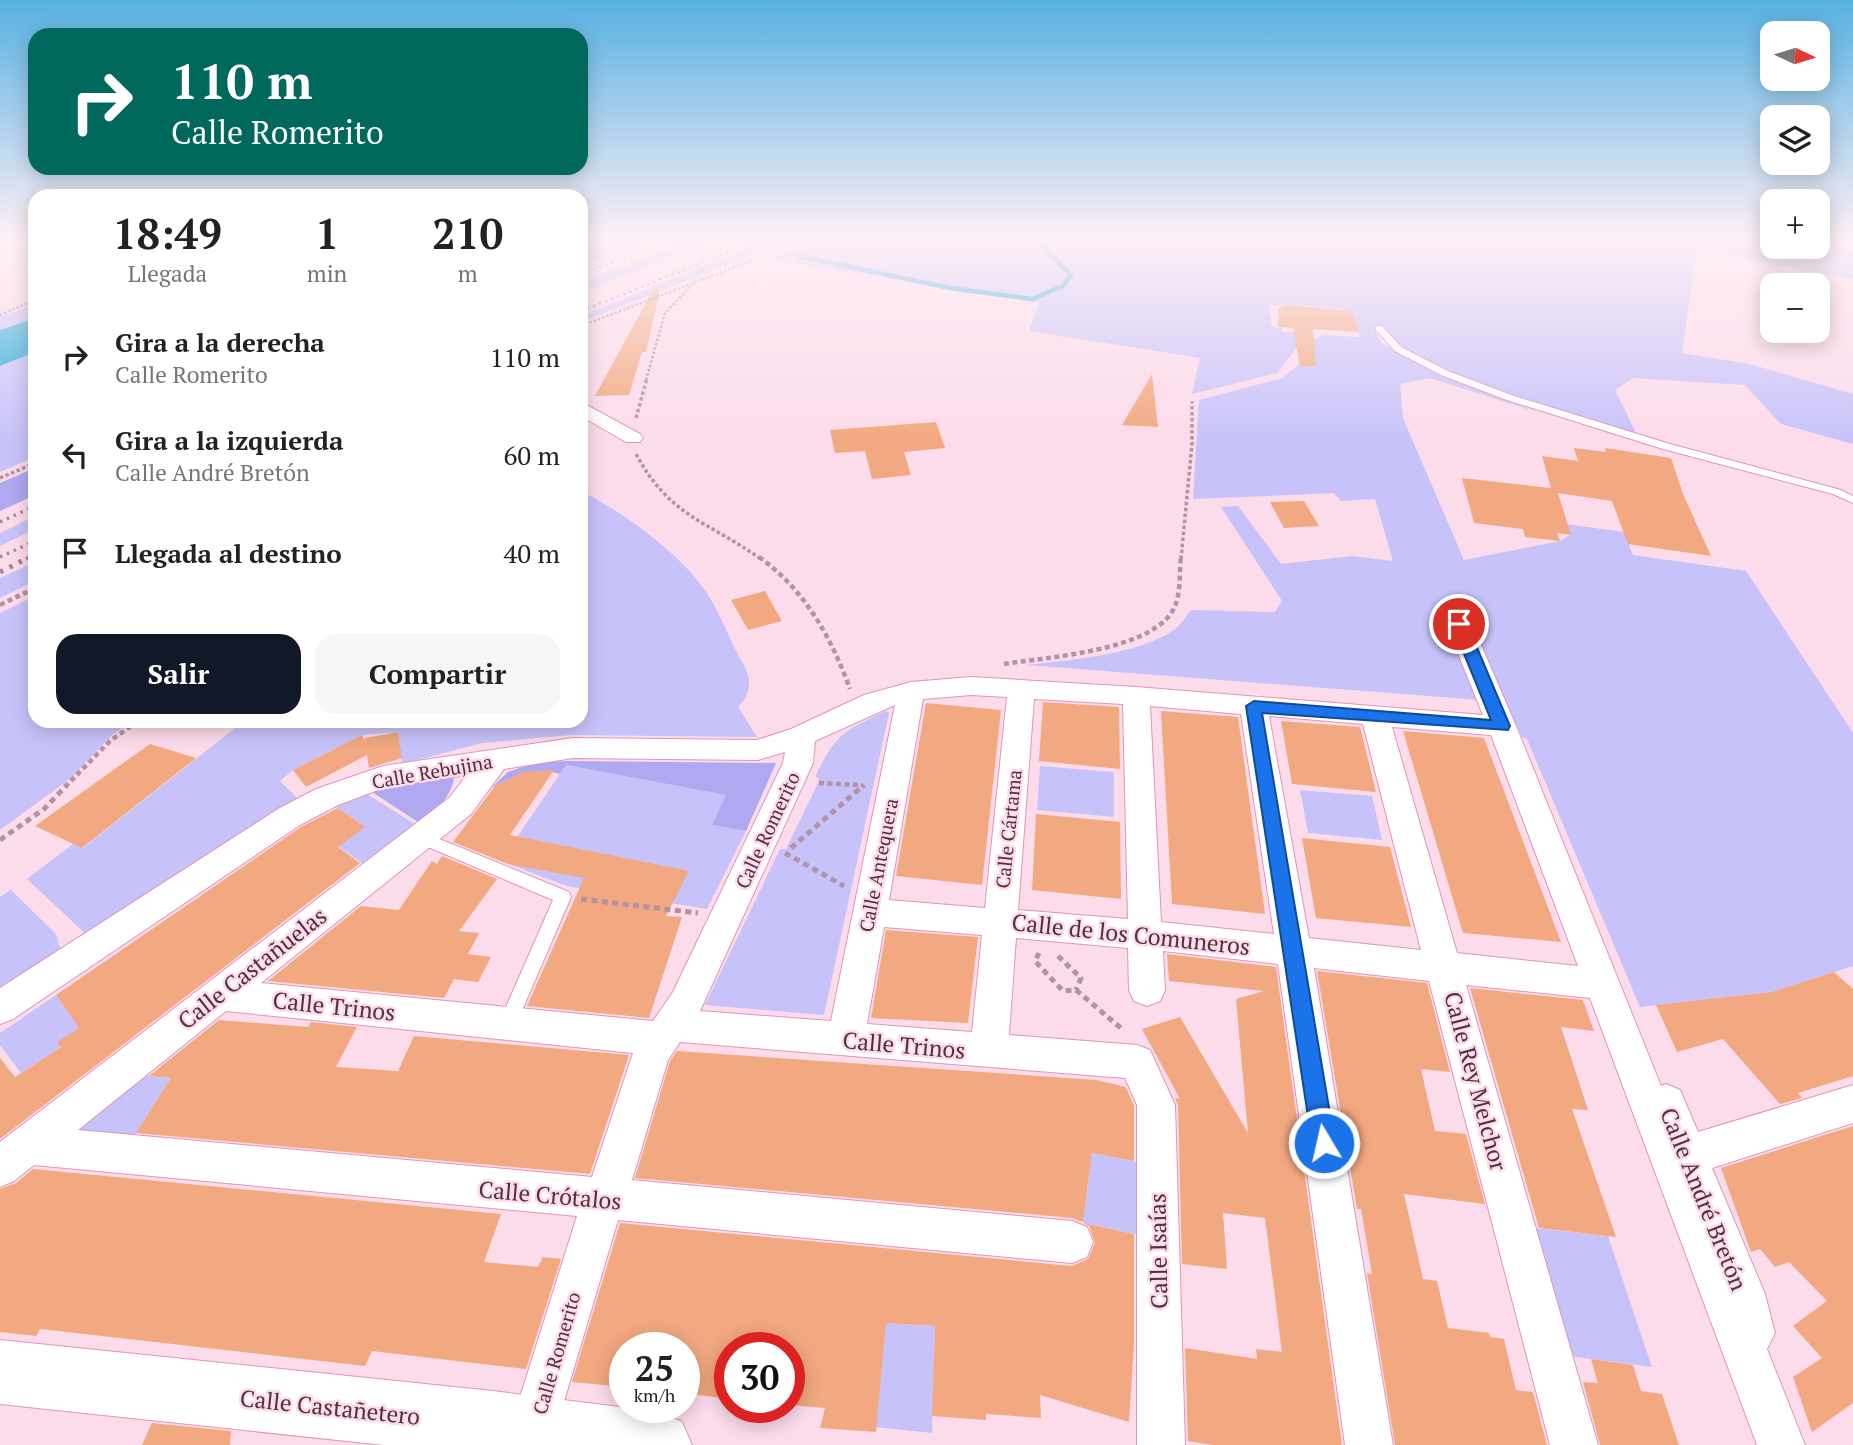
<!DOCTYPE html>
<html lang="es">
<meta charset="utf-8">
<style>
body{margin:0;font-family:"PT Serif",serif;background:#f6f6f6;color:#222;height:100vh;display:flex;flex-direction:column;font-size:26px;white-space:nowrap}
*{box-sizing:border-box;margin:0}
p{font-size:23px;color:#767676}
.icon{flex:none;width:38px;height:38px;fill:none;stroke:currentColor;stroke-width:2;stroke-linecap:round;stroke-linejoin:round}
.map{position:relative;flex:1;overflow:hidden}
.sheet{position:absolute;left:28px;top:189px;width:560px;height:539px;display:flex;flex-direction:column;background:#fff;border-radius:21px;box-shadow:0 4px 18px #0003}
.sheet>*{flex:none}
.hud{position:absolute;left:28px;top:28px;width:560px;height:147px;border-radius:21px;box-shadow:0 4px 18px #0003;background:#00695c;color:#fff;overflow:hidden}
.needle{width:46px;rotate:94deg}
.controls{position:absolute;left:1760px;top:21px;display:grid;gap:14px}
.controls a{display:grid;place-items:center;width:70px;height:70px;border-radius:14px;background:#fff;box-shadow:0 4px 18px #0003;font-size:35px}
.speed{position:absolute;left:609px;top:1332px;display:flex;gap:14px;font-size:35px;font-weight:700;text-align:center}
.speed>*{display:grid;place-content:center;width:91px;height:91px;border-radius:50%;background:#fff;box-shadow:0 4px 18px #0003;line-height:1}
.speed small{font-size:18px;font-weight:400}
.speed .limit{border:10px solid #d22;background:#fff;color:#111}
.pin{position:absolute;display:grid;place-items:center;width:60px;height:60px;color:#fff;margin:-30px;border:4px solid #fff;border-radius:50%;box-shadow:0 2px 7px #0007}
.me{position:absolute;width:77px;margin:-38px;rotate:351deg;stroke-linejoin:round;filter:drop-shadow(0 0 5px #0008)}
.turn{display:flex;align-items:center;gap:24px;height:147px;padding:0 28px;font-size:32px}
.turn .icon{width:91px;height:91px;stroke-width:2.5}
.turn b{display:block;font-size:49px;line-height:60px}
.eta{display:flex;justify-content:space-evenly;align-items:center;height:119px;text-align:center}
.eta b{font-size:42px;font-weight:800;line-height:49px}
.cta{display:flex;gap:14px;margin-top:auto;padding:14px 28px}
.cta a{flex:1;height:80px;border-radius:21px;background:#111827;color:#fff;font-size:28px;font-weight:800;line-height:80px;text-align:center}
.cta a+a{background:#f6f6f6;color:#222}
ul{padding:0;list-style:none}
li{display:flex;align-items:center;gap:21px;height:98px;padding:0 28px}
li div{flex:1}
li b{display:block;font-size:26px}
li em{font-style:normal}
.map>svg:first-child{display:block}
.green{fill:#c7c3fa}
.forest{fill:#b0a8f1}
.water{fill:#1ca9d9}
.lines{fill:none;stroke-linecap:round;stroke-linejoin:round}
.stream{stroke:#1ca9d9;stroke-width:4.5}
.building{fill:#f2a880}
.lane-casing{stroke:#e194bb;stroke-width:2}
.street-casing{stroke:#e194bb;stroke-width:2}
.secondary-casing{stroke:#e194bb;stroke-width:2}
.path-far3{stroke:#b392a2;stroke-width:2.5;stroke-dasharray:2.5 2;stroke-linecap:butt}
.path-far2{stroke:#b392a2;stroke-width:3.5;stroke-dasharray:3.5 2.5;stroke-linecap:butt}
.path-far1{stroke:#b392a2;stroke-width:4.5;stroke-dasharray:5 3.5;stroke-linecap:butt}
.path{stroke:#b392a2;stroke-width:5;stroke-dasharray:6 4.5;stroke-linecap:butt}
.lane{fill:#fff;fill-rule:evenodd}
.street{fill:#fff;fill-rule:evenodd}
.secondary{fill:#fff;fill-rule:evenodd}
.rail-far2{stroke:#a78696;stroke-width:2.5;stroke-dasharray:2 4.5;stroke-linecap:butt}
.rail-far1{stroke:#a78696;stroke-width:3.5;stroke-dasharray:2.5 5;stroke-linecap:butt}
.rail{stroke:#a78696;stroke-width:5;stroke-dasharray:3.5 7;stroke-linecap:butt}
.route{fill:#1a73e8;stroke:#114b97;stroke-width:2}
.labels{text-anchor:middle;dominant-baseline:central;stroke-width:5;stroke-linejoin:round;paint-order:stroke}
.street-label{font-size:19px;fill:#513141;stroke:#fcdbea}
.near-street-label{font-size:23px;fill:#513141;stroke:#fcdbea}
</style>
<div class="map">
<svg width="1853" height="1445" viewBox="0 0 1853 1445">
<rect width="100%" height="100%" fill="#fcdbea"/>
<g class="green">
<path d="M581,238H655L581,266Z"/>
<path d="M697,238H719L581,293V283Z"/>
<path d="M773,238H796L581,322V316Z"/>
<path d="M822,238H1773V247H1818V245L1853,252V279L1696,250L1682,353L1750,364L1853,394V444L1781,424L1745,385L1633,378L1615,390L1636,433L1540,407L1443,370L1395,345L1384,328L1376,326V333L1381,343L1438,373L1540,413L1430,378L1400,384L1403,418L1464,560L1560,541L1570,535L1566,524L1624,532L1633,555L1746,571L1853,733V966L1771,992L1640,1007L1527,739L1522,737L1506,702L1027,665C1070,660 1137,655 1174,630C1180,626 1186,616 1191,610L1275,612L1282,601L1221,507L1238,506L1281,564L1352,556L1393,561L1375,499L1341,501L1334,493L1193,499L1199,400L1282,378L1298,365L1315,339L1323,335L1360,337L1351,311L1310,306L1269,305L1272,327L1282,328L1283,332H1309L1277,373L1192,394L1200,358L1029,331L1039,303L769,259Z"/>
<path d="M35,304V318L0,330V317Z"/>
<path d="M35,352V457L0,472V366Z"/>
<path d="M581,491C623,512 680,553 706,592C717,608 725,627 733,645C745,669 760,684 738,707L757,737L571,735L482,743L402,764L398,732L362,735L293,770L280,781L297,798L151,892L90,938L27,879L73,844L83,848L244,721H581Z"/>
<path d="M35,516V529L0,546V533Z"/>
<path d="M35,562V581L0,598V578Z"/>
<path d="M35,596V721H132L112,735L71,778L0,830V613Z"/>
<path d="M886,711L889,713L824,1015L705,1005L780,849H786L818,783L819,778L815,777C836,733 844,731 886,711Z"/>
<path d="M566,765L727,795L712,825L746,831L707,909L567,886L501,861Z"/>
<path d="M1040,766L1114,772V817L1037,810Z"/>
<path d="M1300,790L1372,796L1382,840L1308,833Z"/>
<path d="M367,794L418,826L366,866L338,846L365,827L335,806Z"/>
<path d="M11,890L56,934L62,957L0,997V897Z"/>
<path d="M56,995L79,1028L57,1042L61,1047L21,1073L0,1045V1033Z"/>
<path d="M134,1075L171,1078L133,1138L63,1133Z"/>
<path d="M1092,1153L1143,1163L1140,1235L1083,1223Z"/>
<path d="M1533,1228L1608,1236L1652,1367L1569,1356Z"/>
<path d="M886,1323L935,1326L932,1433L876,1427Z"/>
</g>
<g class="forest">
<path d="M35,468V495L0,511V483Z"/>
<path d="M537,762L569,761L776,763L746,831L712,825L726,795L566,765L560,774C534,766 513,776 491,788L508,772Z"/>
<path d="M448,776L454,779C450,799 435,810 421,824L372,792Z"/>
</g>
<path class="water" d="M35,318V352L0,366V330Z"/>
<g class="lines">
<path class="stream" d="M799,256L950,288L1032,299L1063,286L1071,275L1034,238"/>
</g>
<g class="building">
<path d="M654,288L660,290L646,352H642L629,395L595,396Z"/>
<path d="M1289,305L1351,311L1359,332L1313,329L1316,365L1300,367L1293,328L1278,327L1279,307Z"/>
<path d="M1152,374L1158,427L1122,425Z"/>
<path d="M936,422L945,448L904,452L911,475L872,479L865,451L835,453L830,430Z"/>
<path d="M1574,448L1606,452L1605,448L1671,458L1683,494L1711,556L1628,544L1612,501L1558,493L1571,535L1557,533L1560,541L1525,537L1523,529L1474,523L1462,478L1551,488L1542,456L1578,461Z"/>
<path d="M1304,501L1319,526L1284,528L1270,502Z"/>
<path d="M765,591L782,621L748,630L731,600Z"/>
<path d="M1043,702L1119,707L1120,769L1039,761Z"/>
<path d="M926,703L1001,710L982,885L896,876Z"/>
<path d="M1161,711L1238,717L1265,914L1172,904Z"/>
<path d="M1281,721L1360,727L1376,792L1292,784Z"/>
<path d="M1403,731L1484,738L1561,942L1463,933Z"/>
<path d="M398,732L402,758L369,768L367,755L306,787L293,770L362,735L366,743L365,738Z"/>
<path d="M150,744L196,758L82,848L35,826Z"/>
<path d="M554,770L510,835L689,871L666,916L682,917L649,1018L527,1006L584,878L508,864L453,842L495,786L522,772Z"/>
<path d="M338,808L365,827L338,847L360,863L0,1139V1058L15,1077L61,1047L57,1042L79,1028L56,995L301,827Z"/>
<path d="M1036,814L1120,822L1121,899L1032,890Z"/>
<path d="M1302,838L1390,847L1411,927L1316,918Z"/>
<path d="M442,856L497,879L459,931L479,933L468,954L491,957L478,982L454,979L444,998L268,981L361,906L399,910L432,861L437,864Z"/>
<path d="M886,930L978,937L968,1023L871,1018Z"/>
<path d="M1167,954L1276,967L1342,1445H1213L1188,1441L1185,1348L1257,1359L1256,1349L1282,1352L1265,1218L1223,1213L1227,1269L1182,1264L1178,1105L1175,1098L1180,1099L1142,1029L1180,1017L1248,1133L1236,999L1264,991L1169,981Z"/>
<path d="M1317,971L1427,983L1450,1072L1421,1069L1435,1131L1466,1134L1485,1204L1404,1194L1423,1279L1437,1281L1448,1328L1489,1333L1490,1337L1504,1339L1516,1390L1533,1392L1547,1445H1395L1367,1273L1372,1274L1361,1209H1357Z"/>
<path d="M1834,972L1853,989V1076L1798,1093L1802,1098L1780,1104L1723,1039L1677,1052L1656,1005L1771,992Z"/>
<path d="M1470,988L1583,1000L1594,1031L1561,1027L1588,1110L1572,1109L1616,1237L1539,1228Z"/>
<path d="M219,1020L308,1027L311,1022L357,1027L336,1067L398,1071L414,1036L629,1055L590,1174L136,1133L171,1078L149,1076Z"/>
<path d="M677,1051L1096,1080L1126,1087L1134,1106V1161L1092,1153L1083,1222L1072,1218L635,1178L670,1061Z"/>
<path d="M1853,1126V1403L1812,1432L1793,1377L1822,1358L1793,1326L1827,1301L1789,1262L1775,1267L1760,1249L1751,1252L1721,1168Z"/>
<path d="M33,1169L501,1214L484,1262L538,1267L543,1257L561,1259L526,1369L372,1351L365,1366L40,1329L36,1336L0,1332V1189L16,1183Z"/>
<path d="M620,1223L1072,1266L1088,1259L1095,1243L1089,1226L1083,1223L1134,1234V1344L1129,1422L1040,1395L1041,1418L986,1414V1420L932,1416L935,1326L886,1323L876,1432L820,1428L825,1408L789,1405V1348H730V1399L684,1393V1348H625V1387L572,1382Z"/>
<path d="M1591,1359L1633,1365L1641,1391L1662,1394L1679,1445H1600L1583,1382L1598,1383Z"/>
<path d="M152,1423L231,1431L230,1445H142Z"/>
</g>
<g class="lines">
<g class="lane-casing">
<g id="lane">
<path d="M1376,326H1382L1401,347L1448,371L1514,396L1670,444L1841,490L1853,496V503L1833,494L1663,449L1507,400L1441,375L1395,351L1376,330Z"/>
<path d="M420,831L569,892L571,897L514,1029L508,1031L502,1029L499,1023L553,900L414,841L412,837L414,833Z"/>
</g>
</g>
<g class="street-casing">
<g id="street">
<path d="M581,402L640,434L643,438L640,442H626L581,416Z"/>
<path d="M1459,616L1468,618L1472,624L1516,726L1661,1086L1666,1084L1680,1090L1698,1132L1853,1085V1123L1712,1168L1765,1294L1775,1333L1767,1349L1805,1445H1757L1590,998L1466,985L1598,1445H1550L1429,981L1314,968L1393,1445H1345L1278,964L1163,951L1165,990L1160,1001L1147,1006L1134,1001L1129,990L1128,948L1016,938L1009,1035L1137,1045L1150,1050L1175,1105L1185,1445H1137V1105L1125,1078L680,1042L668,1060L632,1180L1072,1221L1087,1227L1093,1242L1087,1257L1072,1263L618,1220L551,1445H517L510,1429L577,1216L34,1165L14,1181L0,1187V1142L449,798L467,775L386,787L338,805L300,825L13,1019L0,1024V988L278,809L316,789L383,766L573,738L757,740L791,729L864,695L911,682L971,677L1136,687L1483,715L1446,624L1450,618ZM971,695L1007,697L985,908L889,900L923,699ZM1034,699L1123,704L1128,919L1018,910ZM895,705L831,1021L700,1011L813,763L815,741ZM1150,706L1241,714L1274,934L1161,922ZM1269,716L1363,724L1421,950L1309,938ZM1392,727L1491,735L1578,966L1457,953ZM785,752L783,763L673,992L653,1021L261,983L471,814L504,769L573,758L758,760ZM884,927L982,935L972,1032L867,1024ZM226,1011L633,1053L592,1177L78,1130Z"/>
</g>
</g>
<g class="secondary-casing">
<path id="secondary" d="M0,1340L493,1391L659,1412L682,1422L692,1445H384L0,1404Z"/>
</g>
<g class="path-far3">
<path d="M1818,242L1853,251"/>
<path d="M0,315L35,300"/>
<path d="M581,326L811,238"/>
<path d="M646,380L665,313L696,281"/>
</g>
<g class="path-far2">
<path d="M636,418L647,378"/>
<path d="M636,454C670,517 707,521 761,559"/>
<path d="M0,478L35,463"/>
<path d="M1181,559L1192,444V401"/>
</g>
<g class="path-far1">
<path d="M759,557C805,590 831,637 850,689"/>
<path d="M0,605L35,588"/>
<path d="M1004,664C1046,657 1157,651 1175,606C1181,593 1179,572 1181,557"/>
<path d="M819,783L862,785"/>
<path d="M65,787L110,741L138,721"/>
<path d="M862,787L864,785"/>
</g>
<g class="path">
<path d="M0,840L44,809L67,785"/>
<path d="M791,848L864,785"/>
<path d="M785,853L844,886"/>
<path d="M581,899L698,913"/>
<path d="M1039,953L1035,961L1063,991L1076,990L1122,1029"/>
<path d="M1058,956L1081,978L1076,990"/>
</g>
<use href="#lane" class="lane"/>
<use href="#street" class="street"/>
<use href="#secondary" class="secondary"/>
<g class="rail-far2">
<path d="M581,274L679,238"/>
<path d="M581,311L764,238"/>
</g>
<g class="rail-far1">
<path d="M0,522L35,506"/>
<path d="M0,557L35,541"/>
<path d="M26,559L35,555"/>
</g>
<path class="rail" d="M0,572L30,557"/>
</g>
<linearGradient id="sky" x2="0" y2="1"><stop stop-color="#56b0e2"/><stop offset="0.54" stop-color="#feeff6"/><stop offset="1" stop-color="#feeff6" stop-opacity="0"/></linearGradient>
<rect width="1853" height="441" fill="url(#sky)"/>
<path class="route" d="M1459,619L1467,624L1510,726L1508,730L1262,713L1335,1143L1332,1151L1324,1155L1316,1151L1312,1143L1246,706L1254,701L1491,720L1452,624Z"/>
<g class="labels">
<g class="street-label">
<text transform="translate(432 771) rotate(-10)">Calle Rebujina</text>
<text transform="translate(1008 829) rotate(-84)">Calle Cártama</text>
<text transform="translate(767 830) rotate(-65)">Calle Romerito</text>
<text transform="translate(878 865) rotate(-79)">Calle Antequera</text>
<text transform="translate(556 1353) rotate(-74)">Calle Romerito</text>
</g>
<g class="near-street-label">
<text transform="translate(1131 934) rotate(6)">Calle de los Comuneros</text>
<text transform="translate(252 968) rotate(-38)">Calle Castañuelas</text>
<text transform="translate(334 1006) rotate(6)">Calle Trinos</text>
<text transform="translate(904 1045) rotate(5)">Calle Trinos</text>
<text transform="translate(1476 1081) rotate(75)">Calle Rey Melchor</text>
<text transform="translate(550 1195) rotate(5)">Calle Crótalos</text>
<text transform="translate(1704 1199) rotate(68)">Calle André Bretón</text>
<text transform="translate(1158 1251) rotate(-91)">Calle Isaías</text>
<text transform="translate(330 1407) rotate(6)">Calle Castañetero</text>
</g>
</g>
</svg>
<div class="controls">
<a><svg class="needle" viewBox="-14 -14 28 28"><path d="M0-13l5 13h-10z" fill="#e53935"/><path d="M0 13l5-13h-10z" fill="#767676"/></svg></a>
<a><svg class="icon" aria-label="layers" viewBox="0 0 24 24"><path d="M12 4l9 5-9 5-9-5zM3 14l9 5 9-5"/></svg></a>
<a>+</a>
<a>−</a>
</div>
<div class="speed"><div>25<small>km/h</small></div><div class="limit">30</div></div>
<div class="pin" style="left:1459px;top:624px;background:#d93025"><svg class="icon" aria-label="arrive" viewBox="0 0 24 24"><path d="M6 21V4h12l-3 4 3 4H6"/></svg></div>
<svg class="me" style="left:1324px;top:1143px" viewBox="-20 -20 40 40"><circle r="17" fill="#1a73e8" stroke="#fff" stroke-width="3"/><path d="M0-11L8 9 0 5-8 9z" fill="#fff"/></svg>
<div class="hud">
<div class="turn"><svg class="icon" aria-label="right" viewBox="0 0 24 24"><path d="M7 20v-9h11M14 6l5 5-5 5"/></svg><div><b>110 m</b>Calle Romerito</div></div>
</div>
<section class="sheet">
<div class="eta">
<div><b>18:49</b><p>Llegada</p></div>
<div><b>1</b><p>min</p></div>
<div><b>210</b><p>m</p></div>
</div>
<ul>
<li><svg class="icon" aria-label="right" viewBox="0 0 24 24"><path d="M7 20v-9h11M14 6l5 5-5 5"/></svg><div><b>Gira a la derecha</b><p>Calle Romerito</p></div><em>110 m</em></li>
<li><svg class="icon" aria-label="left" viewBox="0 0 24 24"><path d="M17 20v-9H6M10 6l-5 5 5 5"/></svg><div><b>Gira a la izquierda</b><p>Calle André Bretón</p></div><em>60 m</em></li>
<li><svg class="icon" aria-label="arrive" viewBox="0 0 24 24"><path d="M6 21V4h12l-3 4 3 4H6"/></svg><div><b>Llegada al destino</b></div><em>40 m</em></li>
</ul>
<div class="cta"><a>Salir</a><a>Compartir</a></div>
</section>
</div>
